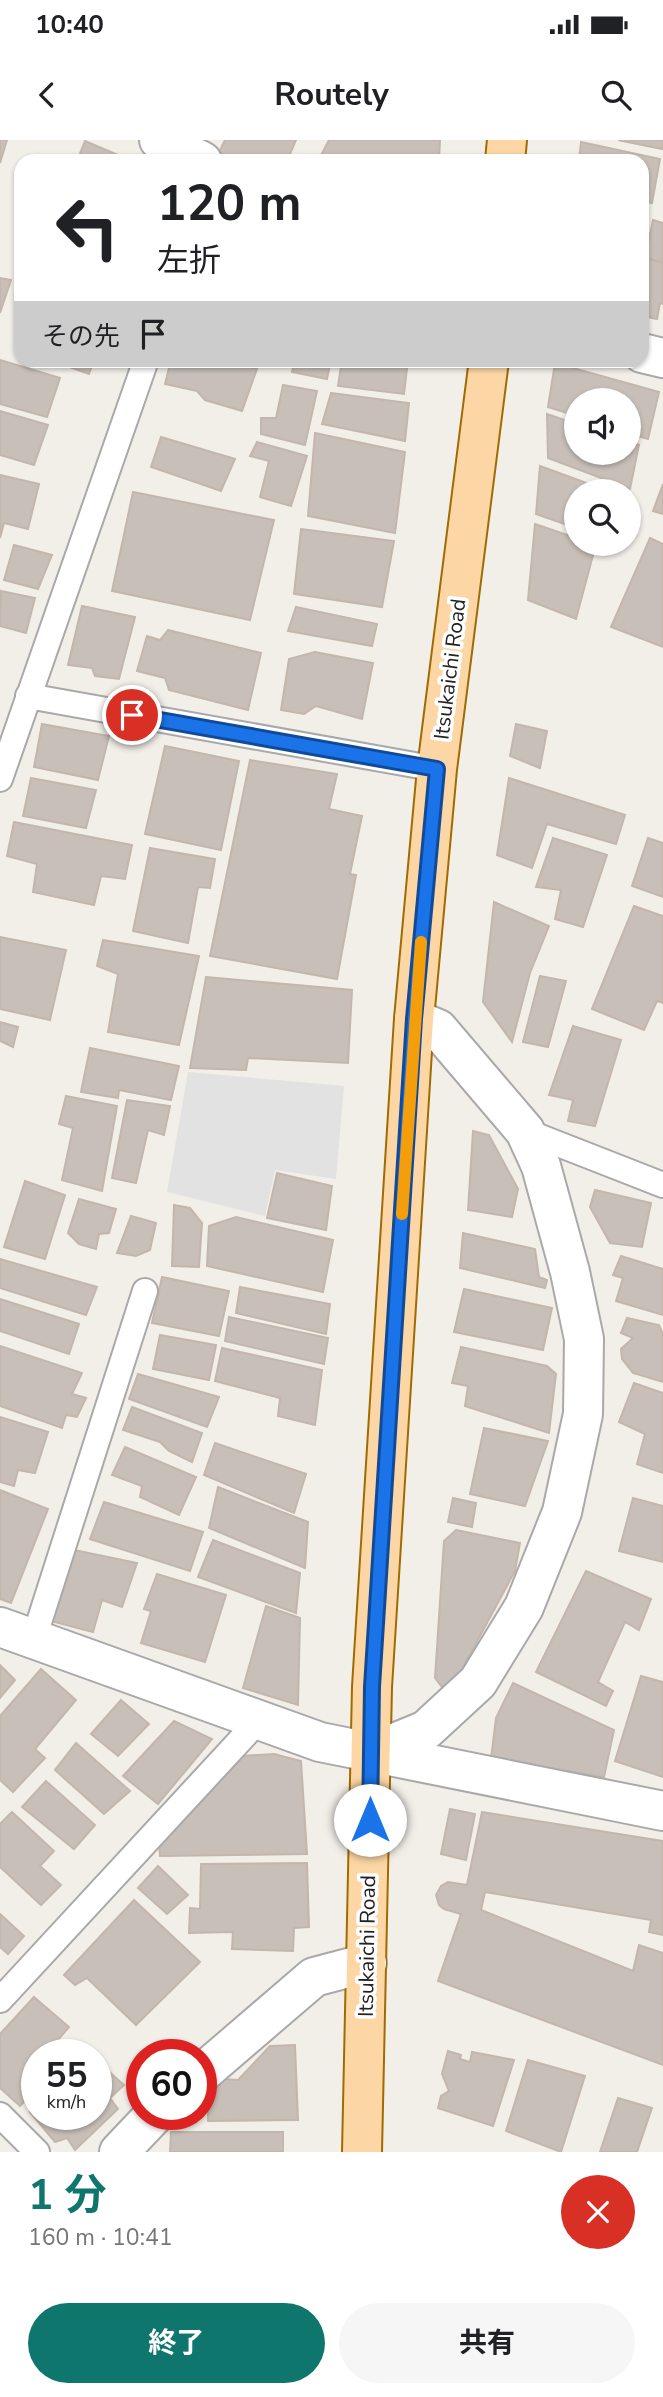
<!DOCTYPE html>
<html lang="ja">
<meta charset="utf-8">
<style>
body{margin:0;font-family:"Nunito Sans","Noto Sans JP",sans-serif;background:#f6f6f6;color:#202124;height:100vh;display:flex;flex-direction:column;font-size:26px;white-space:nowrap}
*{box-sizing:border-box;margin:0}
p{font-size:23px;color:#757577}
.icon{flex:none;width:38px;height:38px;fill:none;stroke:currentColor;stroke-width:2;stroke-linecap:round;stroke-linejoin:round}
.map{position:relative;height:2012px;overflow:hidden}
.panel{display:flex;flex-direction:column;background:#fff;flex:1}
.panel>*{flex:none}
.top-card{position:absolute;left:14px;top:14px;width:635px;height:214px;border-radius:21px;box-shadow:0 2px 5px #0004;background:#fff;color:#202124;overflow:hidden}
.controls{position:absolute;left:564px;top:248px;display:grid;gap:14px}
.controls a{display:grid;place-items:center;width:77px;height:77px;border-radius:50%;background:#fff;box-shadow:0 2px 5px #0004;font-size:35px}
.speed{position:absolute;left:21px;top:1899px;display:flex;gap:14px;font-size:35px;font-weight:700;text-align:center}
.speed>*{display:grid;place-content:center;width:91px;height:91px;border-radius:50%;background:#fff;box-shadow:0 2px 5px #0004;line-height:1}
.speed small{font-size:18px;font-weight:400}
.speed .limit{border:10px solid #d22;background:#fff;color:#111}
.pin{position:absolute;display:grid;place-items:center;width:60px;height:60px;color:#fff;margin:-30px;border:4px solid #fff;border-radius:50%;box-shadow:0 2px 7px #0007}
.me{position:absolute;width:77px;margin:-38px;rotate:0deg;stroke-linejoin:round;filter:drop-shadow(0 0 5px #0008)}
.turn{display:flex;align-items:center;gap:24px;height:147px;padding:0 28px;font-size:32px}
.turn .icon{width:91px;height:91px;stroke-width:2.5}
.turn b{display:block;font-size:49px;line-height:60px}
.then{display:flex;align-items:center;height:66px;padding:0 28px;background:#0003;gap:14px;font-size:26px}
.round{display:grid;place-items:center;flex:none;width:74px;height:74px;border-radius:37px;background:#f6f6f6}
.summary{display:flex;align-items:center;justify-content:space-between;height:119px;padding:0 28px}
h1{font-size:42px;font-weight:700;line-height:52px;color:#0f766e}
.action{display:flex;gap:14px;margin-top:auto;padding:14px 28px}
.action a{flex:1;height:80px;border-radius:42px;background:#0f766e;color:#fff;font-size:28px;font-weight:700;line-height:80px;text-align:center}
.action a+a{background:#f6f6f6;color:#202124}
.status{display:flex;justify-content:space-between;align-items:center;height:49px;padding:0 35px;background:#fff;direction:ltr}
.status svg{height:19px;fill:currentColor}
header{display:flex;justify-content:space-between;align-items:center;height:91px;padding:0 28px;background:#fff;font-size:32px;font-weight:700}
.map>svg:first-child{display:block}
.parking{fill:#e2e2e2}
.building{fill:#c7bfb8;stroke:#c4b6ab;stroke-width:2}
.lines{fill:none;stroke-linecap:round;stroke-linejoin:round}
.lane-casing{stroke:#a9a9a9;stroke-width:28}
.street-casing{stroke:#a9a9a9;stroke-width:42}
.primary-casing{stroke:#a06b00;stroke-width:42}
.lane{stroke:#fff;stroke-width:24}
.street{stroke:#fff;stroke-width:38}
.primary{stroke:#fcd6a4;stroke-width:38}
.route-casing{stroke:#114b97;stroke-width:18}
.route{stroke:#1a73e8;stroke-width:12}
.slow{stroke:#f59e0b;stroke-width:12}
.labels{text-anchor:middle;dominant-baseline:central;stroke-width:7;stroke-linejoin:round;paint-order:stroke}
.street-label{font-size:21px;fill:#222;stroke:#fff}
</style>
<div class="status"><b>10:40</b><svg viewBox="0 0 49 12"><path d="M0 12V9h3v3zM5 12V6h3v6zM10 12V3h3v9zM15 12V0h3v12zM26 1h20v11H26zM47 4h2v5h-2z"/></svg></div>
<header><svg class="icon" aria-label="back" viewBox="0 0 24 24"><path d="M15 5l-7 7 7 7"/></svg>Routely<svg class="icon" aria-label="search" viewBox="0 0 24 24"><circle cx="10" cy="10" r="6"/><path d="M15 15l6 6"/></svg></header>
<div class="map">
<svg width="663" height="2012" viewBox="0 0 663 2012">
<rect width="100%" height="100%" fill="#f2efe9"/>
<path class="parking" d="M188,932L344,946L336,1039L275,1030L265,1076L167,1052Z"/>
<g class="building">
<path d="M0,0H7L0,23Z"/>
<path d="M225,0H296L287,21H239L219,12Z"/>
<path d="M329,0H440L439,21H318Z"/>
<path d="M618,0H663V5L662,9Z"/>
<path d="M85,1L132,21H77Z"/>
<path d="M581,2L660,19L652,63L642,61V21H579Z"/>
<path d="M653,80L663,83V122L645,118Z"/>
<path d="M642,117L663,123V164L660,163L657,179L642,176Z"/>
<path d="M0,138L11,140L0,173Z"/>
<path d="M0,220L60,238L47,277L0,264Z"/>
<path d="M50,220H94L89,234Z"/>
<path d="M171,220H224L257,229L242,271L205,260L197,251L165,244Z"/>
<path d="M295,220H331L327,239L292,232Z"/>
<path d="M342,220H408L404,254L338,246Z"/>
<path d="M555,223L659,252L648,299L628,293V261H576V276L548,267Z"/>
<path d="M283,245L317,251L305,305L261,294V278H276Z"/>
<path d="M331,253L409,263L405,301L322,284Z"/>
<path d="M0,271L48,285L34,325L0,315Z"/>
<path d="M547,274L576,284V313H628V301L639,305L630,349L548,318Z"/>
<path d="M315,293L405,312L395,393L308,376Z"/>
<path d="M161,297L235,319L221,351L151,327Z"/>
<path d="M257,302L307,316L291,366L260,357L269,321L250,316Z"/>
<path d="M540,326L611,352H576V388L536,374Z"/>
<path d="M0,335L39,344L28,389L4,383L0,398Z"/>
<path d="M663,344V374L653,371Z"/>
<path d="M133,352L274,380L250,480L112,451Z"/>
<path d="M535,384L576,398V404H596L576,479L528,460Z"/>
<path d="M301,389L394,401L382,467L294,454Z"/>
<path d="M650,398L663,404V507L611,487Z"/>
<path d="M14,405L52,415L38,449L4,440Z"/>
<path d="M1,451L35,458L26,493L0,486Z"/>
<path d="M82,466L135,477L119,539L95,536L92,528L68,525Z"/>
<path d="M296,467L377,484L372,506L288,491Z"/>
<path d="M168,490L261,513L248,570L169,550L165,538L137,531L147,496L160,500Z"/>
<path d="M315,512L373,523L362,579L316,566L304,574L281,570L289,519Z"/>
<path d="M42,584L109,596L98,640L34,627Z"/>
<path d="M516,584L547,591L540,628L510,616Z"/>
<path d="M165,606L239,621L221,710L145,694Z"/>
<path d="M250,620L337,634L329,669L362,676L350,734L356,735L337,839L210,816Z"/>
<path d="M31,638L96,650L86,688L23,676Z"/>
<path d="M509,638L625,675L616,704L547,684L532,728L497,715Z"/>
<path d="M14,682L132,705L125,739L101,736L94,765L33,752L37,724L7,716Z"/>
<path d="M553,698L607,715L583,787L555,779L561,750L536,747Z"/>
<path d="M648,698L663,703V757L632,746Z"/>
<path d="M150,708L215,719L210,748L198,747L188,803L133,791Z"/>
<path d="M494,762L549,786L530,833L512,902L483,862Z"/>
<path d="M634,766L663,776V863L657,861L644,890L592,869Z"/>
<path d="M0,797L66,810L50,880L0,869Z"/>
<path d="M103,800L199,816L179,905L108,892L118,834L97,826Z"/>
<path d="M540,836L566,841L548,907L523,902Z"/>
<path d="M206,837L352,850L348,923L248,918L246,930L190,928Z"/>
<path d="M0,882L18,887L13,907L0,901Z"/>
<path d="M573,886L621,900L595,986L568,981L573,960L549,955Z"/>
<path d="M90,908L179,926L171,960L119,950L118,958L81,952Z"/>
<path d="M66,956L117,966L102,1051L62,1040L73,988L59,984Z"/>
<path d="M127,960L170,966L164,995L148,990L136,1043L112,1038Z"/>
<path d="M473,991L489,995L518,1049L512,1077L468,1070Z"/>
<path d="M277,1033L332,1046L326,1090L267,1078Z"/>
<path d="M25,1041L65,1055L45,1119L4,1107Z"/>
<path d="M595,1050L651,1063L642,1107L610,1103L590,1067Z"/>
<path d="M79,1059L116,1069L109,1093L99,1094L96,1109L79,1104L68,1093Z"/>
<path d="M174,1065L190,1068L202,1083L199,1127L172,1126Z"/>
<path d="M131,1076L156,1083L150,1110L136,1116L117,1113Z"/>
<path d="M236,1077L333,1100L323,1152L207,1126L209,1086Z"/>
<path d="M463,1093L535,1109L539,1137L547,1140L545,1148L460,1128Z"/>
<path d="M621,1116L663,1129V1175L616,1161L623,1138L613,1135Z"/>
<path d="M0,1119L97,1147L86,1175L0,1148Z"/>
<path d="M162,1137L229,1151L219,1196L152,1183Z"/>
<path d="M240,1147L330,1164L326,1194L236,1173Z"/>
<path d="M464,1149L552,1168L543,1210L454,1192Z"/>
<path d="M0,1159L79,1184L69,1214L0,1191Z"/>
<path d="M229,1177L328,1198L324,1224L225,1201Z"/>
<path d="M627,1178L659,1185L663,1194V1242L633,1233L622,1219L621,1209L633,1198L621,1193Z"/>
<path d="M160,1195L216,1205L209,1240L153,1229Z"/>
<path d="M0,1206L82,1233L72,1254L86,1258L77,1277L66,1275L62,1288L0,1266Z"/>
<path d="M461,1207L547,1226L556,1234L549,1293L465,1266L468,1246L452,1243Z"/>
<path d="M222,1208L322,1230L315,1285L278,1276L280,1258L215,1241Z"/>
<path d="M138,1234L219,1257L207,1287L129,1259Z"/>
<path d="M634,1243L663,1253V1333L637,1324L645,1294L619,1282Z"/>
<path d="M132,1267L202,1293L192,1322L169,1311L160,1302L123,1290Z"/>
<path d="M0,1277L48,1292L35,1333L18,1330L14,1346L0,1342Z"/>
<path d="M484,1288L548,1301L525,1366L470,1354Z"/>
<path d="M215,1303L306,1334L294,1373L204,1335Z"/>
<path d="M125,1307L196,1337L179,1375L140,1357L142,1346L112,1335Z"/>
<path d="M218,1347L308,1382L305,1428L209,1388Z"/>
<path d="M0,1350L48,1369L11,1463L0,1459Z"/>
<path d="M453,1358L476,1363L472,1387L448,1382Z"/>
<path d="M633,1358L663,1366V1422L619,1411Z"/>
<path d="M104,1362L203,1392L190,1431L90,1399Z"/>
<path d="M456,1390L520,1403L515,1431L453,1546L448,1548L442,1547L435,1538L444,1401Z"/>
<path d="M213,1400L300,1433L296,1473L198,1437Z"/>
<path d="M74,1410L137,1423L122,1467L102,1460L93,1492L51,1481Z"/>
<path d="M586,1431L651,1459L639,1490L625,1482L598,1542L613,1551L606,1566L536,1532Z"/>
<path d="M157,1434L226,1455L205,1522L141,1503L151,1471L144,1469Z"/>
<path d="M266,1466L300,1478L298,1565L243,1548Z"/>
<path d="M0,1525L15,1540L0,1558Z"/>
<path d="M41,1529L76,1560L35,1609L45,1618L13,1652L0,1640V1576Z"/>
<path d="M641,1536L663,1542V1637L615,1621Z"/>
<path d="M513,1543L614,1590L604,1637L491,1619L496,1578Z"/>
<path d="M121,1560L149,1584L118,1616L91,1594Z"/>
<path d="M174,1581L212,1599L158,1664L123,1636Z"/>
<path d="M76,1603L130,1651L104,1674L55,1630Z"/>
<path d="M274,1614L301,1621L307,1714L160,1716L159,1702L241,1616Z"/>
<path d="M46,1641L95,1685L74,1709L22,1667Z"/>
<path d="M450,1669L475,1674L466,1720L441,1714Z"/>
<path d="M12,1672L54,1711L40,1726L61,1745L41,1765L0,1727V1684Z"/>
<path d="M482,1672L663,1701V1795L649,1792L651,1780L485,1752L481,1770L633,1831L639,1805L663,1813V1925L438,1841L461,1774L444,1769L439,1765L436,1755L441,1746L448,1742L467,1745Z"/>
<path d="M307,1723L309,1787L294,1788L293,1811L232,1809L233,1792L189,1793L190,1768L200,1769L201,1724Z"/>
<path d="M158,1726L188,1755L167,1774L138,1748Z"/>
<path d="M134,1760L200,1822L136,1885L87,1838L75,1845L64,1835Z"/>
<path d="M0,1774L24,1796L8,1814L0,1807Z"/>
<path d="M34,1857L69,1887L46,1914H37V1925L33,1929L37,1934V1948L20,1966L0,1948V1894Z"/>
<path d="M295,1905L298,1980L208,1981V1953L223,1939L238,1940L270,1906Z"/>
<path d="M448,1911L461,1915L460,1919L470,1922L472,1912L514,1920L493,1986L438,1968L441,1956L449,1951L442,1934Z"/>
<path d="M96,1920L124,1945L110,1958L118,1969L75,2010L67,1998L55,2002L30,1972L37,1965V1974H96Z"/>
<path d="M528,1920L585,1936L561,2012L506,1991Z"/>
<path d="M618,1958L652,1968L637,2012H600Z"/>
<path d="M171,1992H283V2012H170Z"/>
</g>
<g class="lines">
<g class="lane-casing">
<g id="lane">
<path d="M28,556L437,629"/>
<path d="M0,639L146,220"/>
<path d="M525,991L663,1045"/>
<path d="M34,1498L145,1151"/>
<path d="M0,1860L259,1580"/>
<path d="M0,1975L37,2012"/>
</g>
</g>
<g class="street-casing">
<g id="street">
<path d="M159,0L202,21"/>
<path d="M642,213L663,218"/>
<path d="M0,1487L320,1602L663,1671"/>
<path d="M370,1613L426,1590L478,1542L524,1467L562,1372L583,1274L584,1199L570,1132L541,1026L525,991L438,889L414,879"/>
<path d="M201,1934L314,1837L367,1823"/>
<path d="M119,2012L155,1974"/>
</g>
</g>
<g class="primary-casing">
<g id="primary">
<path d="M505,21L507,0"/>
<path d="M362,2012L372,1547L414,879L437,629L489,220"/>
</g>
</g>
<use href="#lane" class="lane"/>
<use href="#street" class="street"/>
<use href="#primary" class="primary"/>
</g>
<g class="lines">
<g class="route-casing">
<path id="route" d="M132,575L437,629L414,879L372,1547L370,1680"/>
</g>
<use href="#route" class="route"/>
<path class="slow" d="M402,1074L421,802"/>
</g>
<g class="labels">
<g class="street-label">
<text transform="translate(450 529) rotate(-83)">Itsukaichi Road</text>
<text transform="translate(367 1806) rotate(-89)">Itsukaichi Road</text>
</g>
</g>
</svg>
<div class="controls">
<a><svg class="icon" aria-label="sound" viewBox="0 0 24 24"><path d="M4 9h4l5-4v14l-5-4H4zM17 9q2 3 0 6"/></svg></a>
<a><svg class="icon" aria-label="search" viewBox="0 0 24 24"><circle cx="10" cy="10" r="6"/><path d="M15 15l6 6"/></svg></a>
</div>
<div class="speed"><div>55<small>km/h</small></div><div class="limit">60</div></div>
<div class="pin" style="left:132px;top:575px;background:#d93025"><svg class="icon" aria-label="arrive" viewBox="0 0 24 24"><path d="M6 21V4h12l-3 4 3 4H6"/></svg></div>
<svg class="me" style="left:370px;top:1680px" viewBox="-20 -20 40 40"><circle r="19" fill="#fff"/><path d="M0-13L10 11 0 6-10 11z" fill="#1a73e8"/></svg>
<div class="top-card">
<div class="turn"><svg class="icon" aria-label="left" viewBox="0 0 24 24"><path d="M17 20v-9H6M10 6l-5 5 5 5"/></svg><div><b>120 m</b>左折</div></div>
<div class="then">その先<svg class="icon" aria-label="arrive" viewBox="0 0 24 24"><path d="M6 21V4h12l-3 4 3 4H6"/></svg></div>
</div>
</div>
<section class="panel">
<div class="summary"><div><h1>1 分</h1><p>160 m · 10:41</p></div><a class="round" style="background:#d93025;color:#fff"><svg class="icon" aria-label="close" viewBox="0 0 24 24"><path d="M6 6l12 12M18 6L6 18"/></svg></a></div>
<div class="action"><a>終了</a><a>共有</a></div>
</section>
